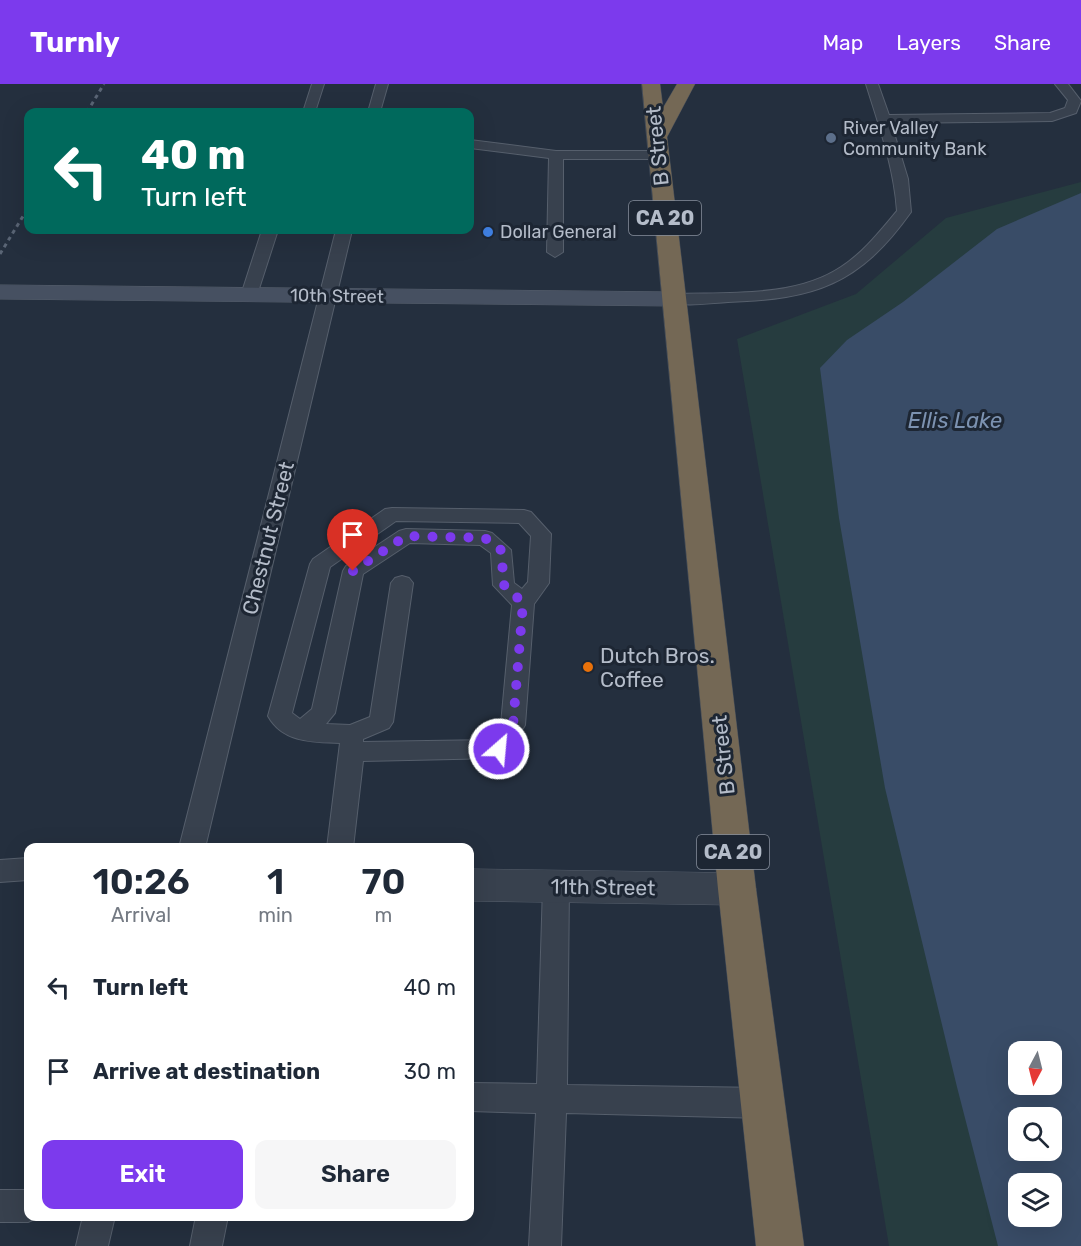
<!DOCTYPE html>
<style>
body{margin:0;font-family:Rubik,sans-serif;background:#f6f6f7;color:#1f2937;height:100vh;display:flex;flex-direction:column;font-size:22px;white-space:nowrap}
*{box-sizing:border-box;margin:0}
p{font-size:20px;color:#747a83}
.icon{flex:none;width:33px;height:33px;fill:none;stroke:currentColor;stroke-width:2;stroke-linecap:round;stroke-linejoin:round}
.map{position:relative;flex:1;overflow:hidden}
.drawer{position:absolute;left:24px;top:759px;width:450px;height:378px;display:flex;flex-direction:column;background:#fff;border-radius:12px;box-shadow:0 6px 24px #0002}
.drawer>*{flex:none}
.guide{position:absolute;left:24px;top:24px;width:450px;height:126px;border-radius:12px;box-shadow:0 6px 24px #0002;background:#00695c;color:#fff;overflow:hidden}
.needle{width:39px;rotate:187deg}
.tools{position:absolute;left:1008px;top:957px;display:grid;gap:12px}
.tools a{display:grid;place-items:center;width:54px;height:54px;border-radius:12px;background:#fff;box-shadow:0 6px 24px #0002;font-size:30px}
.pin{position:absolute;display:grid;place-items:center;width:51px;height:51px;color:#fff;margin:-62px -26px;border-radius:50% 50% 50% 0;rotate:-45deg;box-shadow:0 0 6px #0007}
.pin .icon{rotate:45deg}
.me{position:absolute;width:66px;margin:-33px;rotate:27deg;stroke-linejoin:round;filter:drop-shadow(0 0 4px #0008)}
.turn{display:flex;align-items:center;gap:21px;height:126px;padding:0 18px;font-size:27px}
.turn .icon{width:78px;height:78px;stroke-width:2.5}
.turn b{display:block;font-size:42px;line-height:51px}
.eta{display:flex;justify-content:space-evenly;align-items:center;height:102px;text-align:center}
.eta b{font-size:36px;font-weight:600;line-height:42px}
.button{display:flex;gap:12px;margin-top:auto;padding:12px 18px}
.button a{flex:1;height:69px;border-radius:12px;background:#7c3aed;color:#fff;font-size:24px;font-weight:600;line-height:69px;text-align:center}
.button a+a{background:#f6f6f7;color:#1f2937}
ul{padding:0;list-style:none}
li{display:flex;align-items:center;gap:18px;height:84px;padding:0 18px}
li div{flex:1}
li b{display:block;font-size:22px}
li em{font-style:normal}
header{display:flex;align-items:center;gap:36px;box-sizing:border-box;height:84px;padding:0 30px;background:#7c3aed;color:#fff}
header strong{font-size:28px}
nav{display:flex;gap:33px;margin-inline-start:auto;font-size:21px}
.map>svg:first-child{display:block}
.green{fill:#263c3f;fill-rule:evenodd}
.water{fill:#394c67;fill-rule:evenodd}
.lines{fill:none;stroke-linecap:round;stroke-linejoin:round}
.lane-casing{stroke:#565f6c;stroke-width:2}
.street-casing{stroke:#565f6c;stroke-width:1}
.secondary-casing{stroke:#565f6c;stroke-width:1}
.highway-casing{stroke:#434c59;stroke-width:1}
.lane{fill:#38414e;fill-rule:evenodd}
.street{fill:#38414e;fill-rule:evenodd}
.secondary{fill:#465061;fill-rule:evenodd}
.highway{fill:#746855;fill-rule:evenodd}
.rail{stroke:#5a6575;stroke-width:3;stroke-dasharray:4 4;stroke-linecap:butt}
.route{stroke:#7c3aed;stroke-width:10;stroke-dasharray:0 18}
.service-dot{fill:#5c6f8a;stroke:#1d2633;stroke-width:2}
.shop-dot{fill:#3f7fe0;stroke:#1d2633;stroke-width:2}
.food-dot{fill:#e8710a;stroke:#1d2633;stroke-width:2}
.labels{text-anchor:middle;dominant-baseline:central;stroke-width:6;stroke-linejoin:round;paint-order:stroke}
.far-poi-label{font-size:18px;fill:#b4bcc9;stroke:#1d2633;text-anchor:start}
.far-street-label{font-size:18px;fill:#b4bcc9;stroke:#1d2633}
.shield{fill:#1d2633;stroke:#878f9c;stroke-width:1.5}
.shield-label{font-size:20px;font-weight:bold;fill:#b4bcc9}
.street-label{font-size:21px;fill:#b4bcc9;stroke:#1d2633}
.poi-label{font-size:21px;fill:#b4bcc9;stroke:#1d2633;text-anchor:start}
.water-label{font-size:22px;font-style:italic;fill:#7c92b1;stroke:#1d2633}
</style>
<header>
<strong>Turnly</strong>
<nav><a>Map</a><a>Layers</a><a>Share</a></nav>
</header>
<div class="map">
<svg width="1081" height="1162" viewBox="0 0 1081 1162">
<rect width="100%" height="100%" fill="#242f3e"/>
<path class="green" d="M1081,98V1162H889L737,255L856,210L946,134ZM1018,968H1052V1000H1018ZM1018,1034H1052V1066H1018ZM1018,1100H1052V1132H1018Z"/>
<path class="water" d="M1081,109V1162H998L957,1003L885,704L839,434L820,284L847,256L903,218L997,145ZM1018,968H1052V1000H1018ZM1018,1034H1052V1066H1018ZM1018,1100H1052V1132H1018Z"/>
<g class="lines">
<g class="lane-casing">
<g id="lane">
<path d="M312,0H324L315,28H303Z"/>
<path d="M376,0H388L380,28H368Z"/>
<path d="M866,0H878L889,31L1050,29L1065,24L1068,16L1055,0H1068L1081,17L1076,29L1052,37L891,39L908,95L911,128C859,201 815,215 728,218C709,219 686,223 668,218L666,215L668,212L674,210C727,208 795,214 841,183C863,169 880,147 897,127C894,83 879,42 866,0Z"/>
<path d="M470,56L556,67H658L665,71L658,75H563V168L555,173L547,168L549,74L470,64Z"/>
<path d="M262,146H278L257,211L249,216L241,211Z"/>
<path d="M336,146H352L205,764H179Z"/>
<path d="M392,424L524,426L531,428L551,450L549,499L534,520L525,641L507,672L499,674L363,677L353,764H327L340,659C313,658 283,659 268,632L310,480L313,475L385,425ZM396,437L519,439L531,452L528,498L522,505L514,499L511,466L492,449L485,447L406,445L399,447L346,482L343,487L312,625L300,635L292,629L330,483ZM410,459L480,461L491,469L493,501L512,521L501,640L492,656L363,658V655L389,644L393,638L413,499L409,494L402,492L395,494L391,499L370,633L350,641L326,640L335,629L363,490Z"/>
<path d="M28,774V796L0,798V776Z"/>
<path d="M556,791L565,794L569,802L567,1001L764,1004L775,1009L779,1019L775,1029L764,1034L566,1029L561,1162H529L536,1029L470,1027V999L537,1000L543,802L547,794Z"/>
<path d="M0,1106H28V1132L39,1133L28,1138H0Z"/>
<path d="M83,1132H115L108,1162H76Z"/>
<path d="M196,1132H228L222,1162H190Z"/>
</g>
</g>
<g class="street-casing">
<path id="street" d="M470,785L737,789L751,793L756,805L751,817L737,821L470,817Z"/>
</g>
<g class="secondary-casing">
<path id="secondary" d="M0,201L674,208L682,210L686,215L682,220L674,222L0,215Z"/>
</g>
<g class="highway-casing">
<path id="highway" d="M642,0H660L663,24L677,0H695L667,53L756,805L804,1162H756L718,805Z"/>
</g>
<use href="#lane" class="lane"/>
<use href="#street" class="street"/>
<use href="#secondary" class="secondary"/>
<use href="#highway" class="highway"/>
<g class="rail">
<path d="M87,28L104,0"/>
<path d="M0,170L28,124"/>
</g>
</g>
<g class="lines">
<path class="route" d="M353,487L406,452L485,454L501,466L504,501L523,519L513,641L499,665"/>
</g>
<circle class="service-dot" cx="831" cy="54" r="6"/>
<circle class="shop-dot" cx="488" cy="148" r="6"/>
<circle class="food-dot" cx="588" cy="583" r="6"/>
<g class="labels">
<g class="far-poi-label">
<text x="843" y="44">River Valley<tspan x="843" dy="21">Community Bank</tspan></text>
<text x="500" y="148">Dollar General</text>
</g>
<g class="far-street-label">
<text transform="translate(337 212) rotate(1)">10th Street</text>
</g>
<g class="shield">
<rect x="629" y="117" width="72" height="34" rx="4.5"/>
<rect x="697" y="751" width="72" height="34" rx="4.5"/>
</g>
<g class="shield-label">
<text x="665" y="134">CA 20</text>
<text x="733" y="768">CA 20</text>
</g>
<g class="street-label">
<text transform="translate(657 62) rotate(-96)">B Street</text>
<text transform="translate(268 454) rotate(-76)">Chestnut Street</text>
<text transform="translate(723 671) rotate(-96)">B Street</text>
<text transform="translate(603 803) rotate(1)">11th Street</text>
</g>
<g class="poi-label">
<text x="600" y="571">Dutch Bros.<tspan x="600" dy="24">Coffee</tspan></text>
</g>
<g class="water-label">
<text x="955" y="336">Ellis Lake</text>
</g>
</g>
</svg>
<div class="tools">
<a><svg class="needle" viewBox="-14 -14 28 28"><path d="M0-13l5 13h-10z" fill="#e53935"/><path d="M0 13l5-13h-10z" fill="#747a83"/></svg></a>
<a><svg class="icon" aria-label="search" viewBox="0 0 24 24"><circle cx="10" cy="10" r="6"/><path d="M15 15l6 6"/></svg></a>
<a><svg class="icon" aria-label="layers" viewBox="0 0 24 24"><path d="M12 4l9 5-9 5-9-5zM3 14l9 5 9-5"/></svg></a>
</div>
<div class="pin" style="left:353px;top:487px;background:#d93025"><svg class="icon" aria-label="arrive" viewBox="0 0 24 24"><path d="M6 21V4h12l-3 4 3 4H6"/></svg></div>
<svg class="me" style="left:499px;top:665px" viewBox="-20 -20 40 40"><circle r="17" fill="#7c3aed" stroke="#fff" stroke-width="3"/><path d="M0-11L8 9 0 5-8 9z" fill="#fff"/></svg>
<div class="guide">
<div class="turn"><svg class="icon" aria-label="left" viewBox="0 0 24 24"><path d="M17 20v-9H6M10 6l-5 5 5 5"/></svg><div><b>40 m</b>Turn left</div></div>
</div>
<section class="drawer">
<div class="eta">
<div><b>10:26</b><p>Arrival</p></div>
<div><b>1</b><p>min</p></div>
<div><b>70</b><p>m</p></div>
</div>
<ul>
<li><svg class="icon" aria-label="left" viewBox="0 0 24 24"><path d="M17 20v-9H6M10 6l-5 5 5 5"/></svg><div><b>Turn left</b></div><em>40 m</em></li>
<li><svg class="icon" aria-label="arrive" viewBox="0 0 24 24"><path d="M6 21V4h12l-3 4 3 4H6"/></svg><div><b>Arrive at destination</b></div><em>30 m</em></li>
</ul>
<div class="button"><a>Exit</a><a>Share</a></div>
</section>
</div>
